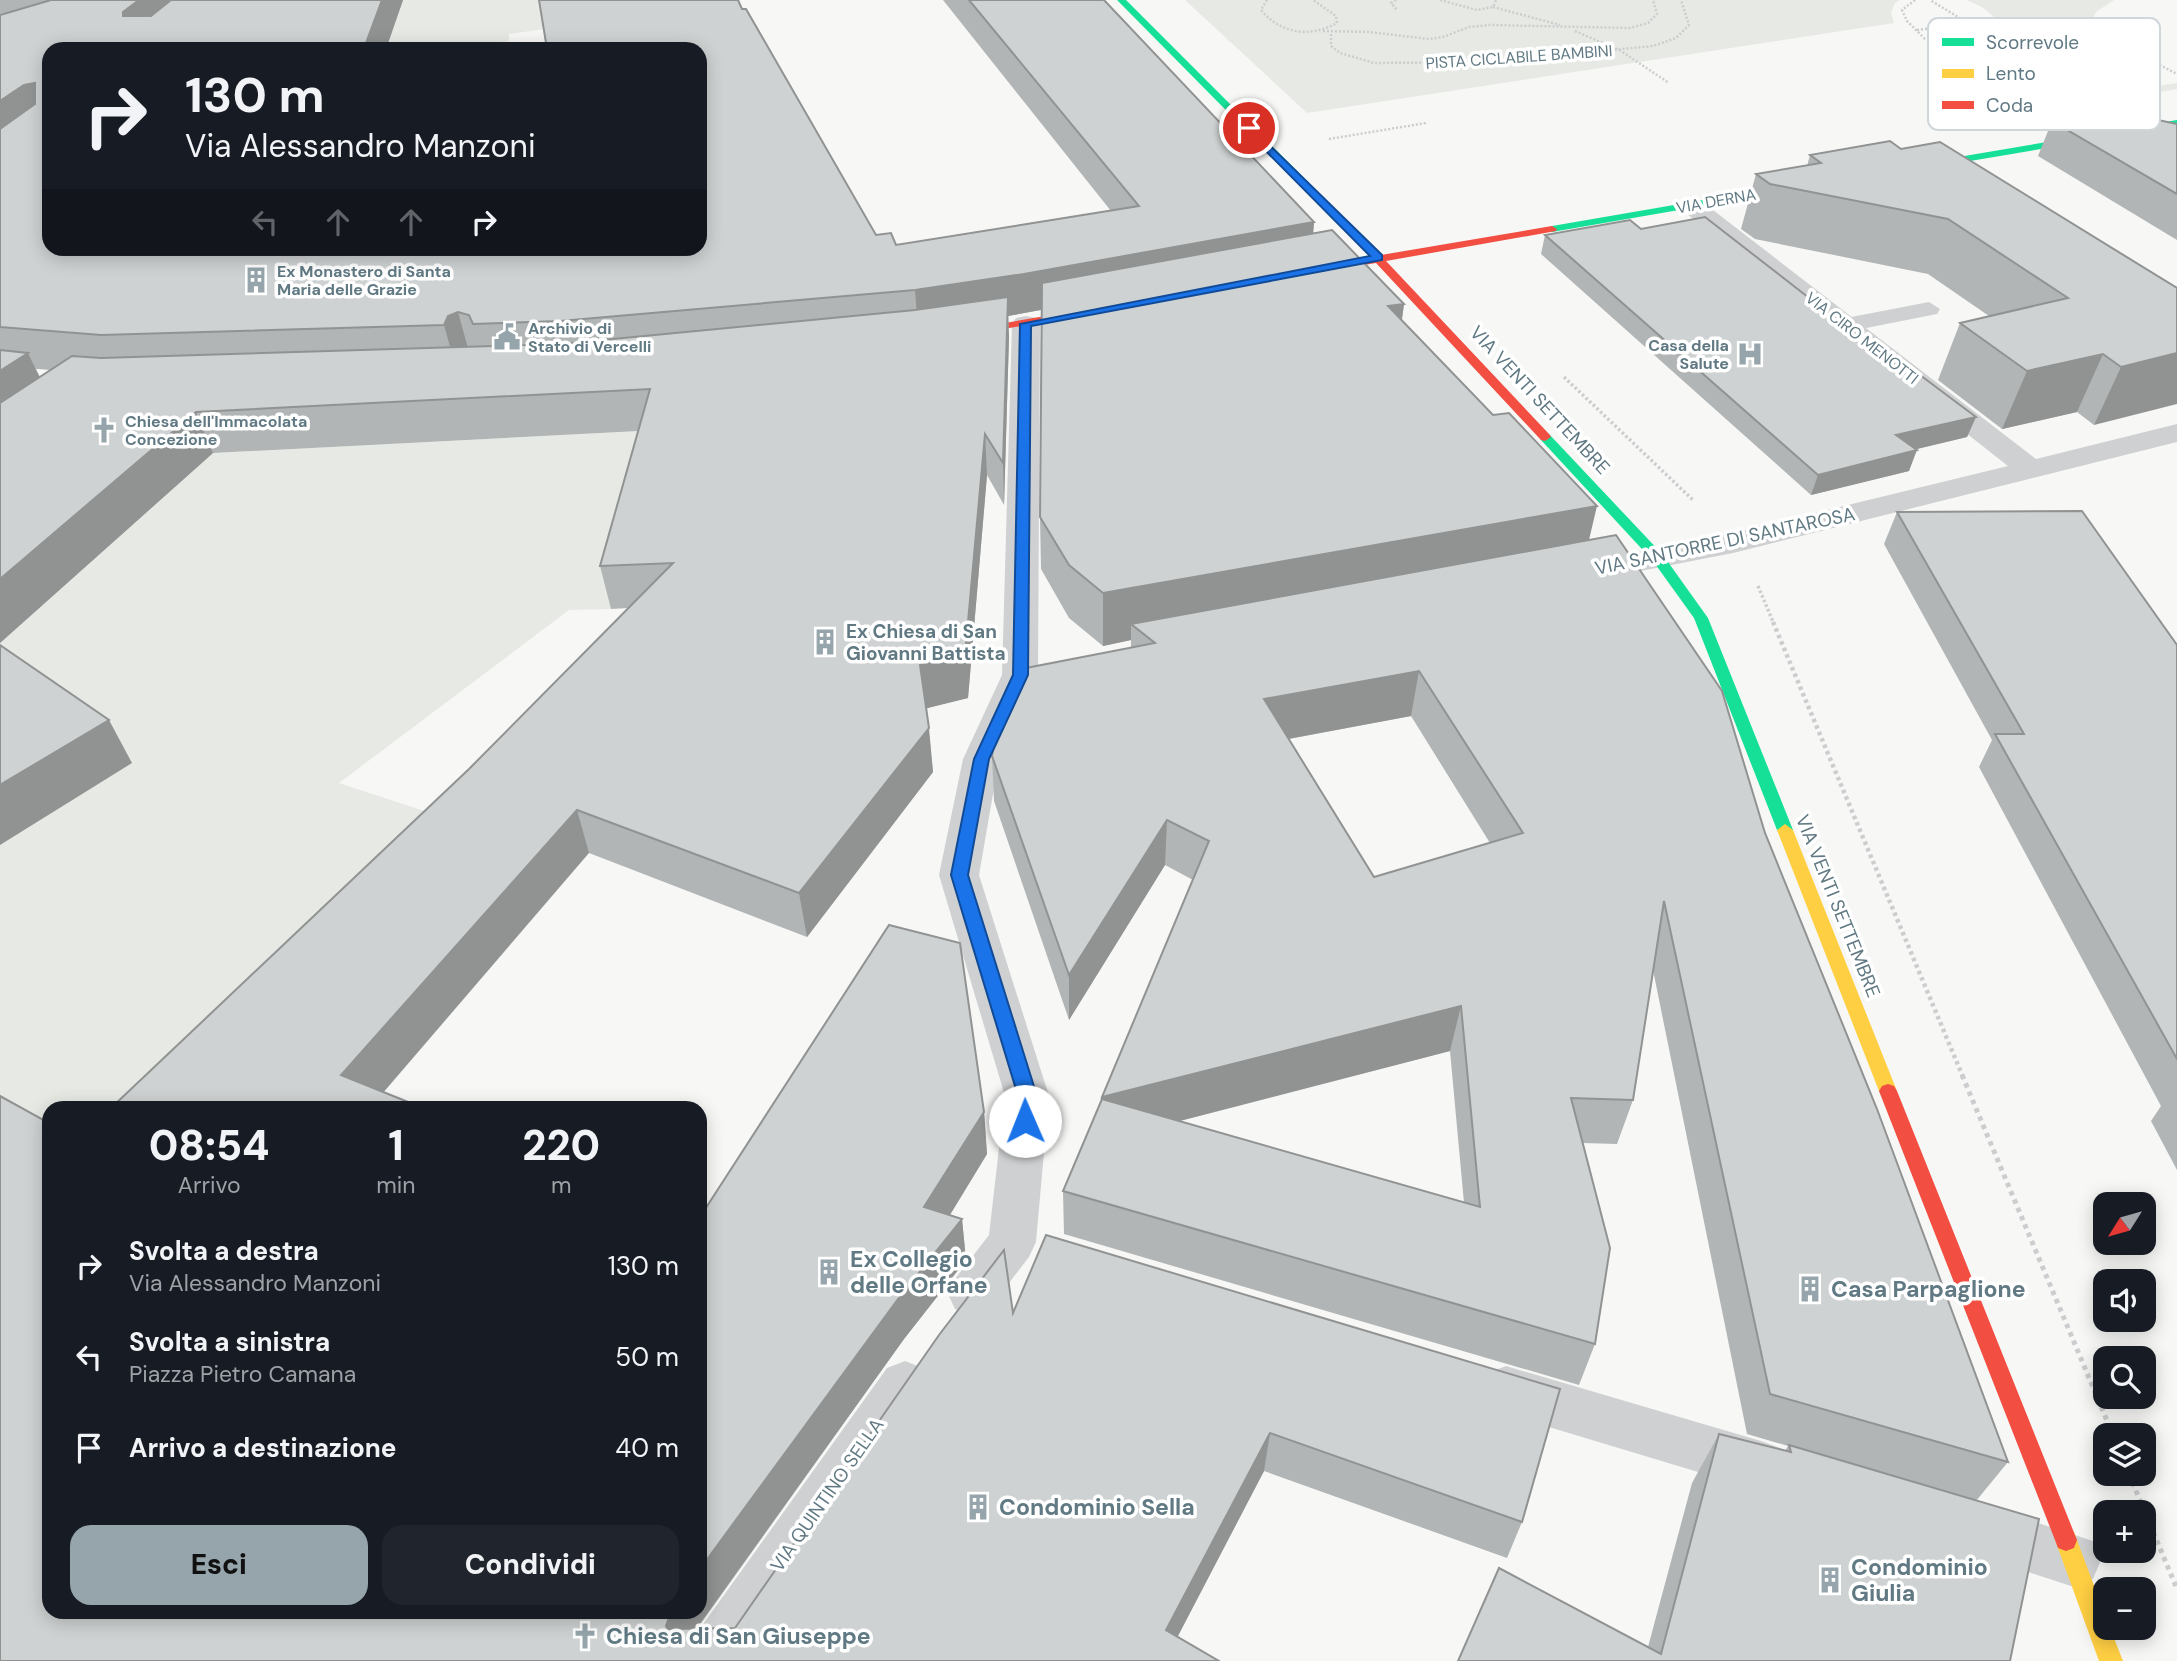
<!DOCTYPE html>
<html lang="it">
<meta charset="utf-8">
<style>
body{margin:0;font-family:"DM Sans",sans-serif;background:#20242c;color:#f1f3f6;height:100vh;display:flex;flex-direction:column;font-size:26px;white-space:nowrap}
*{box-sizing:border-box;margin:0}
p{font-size:23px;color:#9ea1a6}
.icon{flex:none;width:38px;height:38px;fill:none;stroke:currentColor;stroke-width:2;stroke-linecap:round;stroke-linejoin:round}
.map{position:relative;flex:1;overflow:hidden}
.details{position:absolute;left:42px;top:1101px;width:665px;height:518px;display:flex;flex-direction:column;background:#171b24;border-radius:21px;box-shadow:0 4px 18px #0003}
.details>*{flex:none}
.banner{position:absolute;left:42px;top:42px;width:665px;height:214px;border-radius:21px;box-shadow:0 4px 18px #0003;background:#171b24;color:#f1f3f6;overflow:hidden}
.needle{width:46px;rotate:233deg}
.fabs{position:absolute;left:2093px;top:1192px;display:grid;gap:14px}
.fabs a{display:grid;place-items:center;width:63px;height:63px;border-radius:14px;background:#171b24;box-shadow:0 4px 18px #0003;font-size:35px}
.pin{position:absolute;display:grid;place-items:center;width:60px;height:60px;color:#fff;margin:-30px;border:4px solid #fff;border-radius:50%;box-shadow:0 2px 7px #0007}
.me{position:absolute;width:77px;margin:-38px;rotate:359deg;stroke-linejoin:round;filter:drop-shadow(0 0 5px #0008)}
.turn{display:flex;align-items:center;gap:24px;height:147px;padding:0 28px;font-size:32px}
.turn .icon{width:91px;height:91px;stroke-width:2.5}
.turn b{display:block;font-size:49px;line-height:60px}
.lanes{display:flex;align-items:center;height:66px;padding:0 28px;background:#0003;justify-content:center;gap:35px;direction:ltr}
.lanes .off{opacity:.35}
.eta{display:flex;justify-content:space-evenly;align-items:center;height:119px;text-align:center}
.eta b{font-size:42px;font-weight:800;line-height:49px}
.button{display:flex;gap:14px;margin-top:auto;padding:14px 28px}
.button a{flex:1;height:80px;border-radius:21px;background:#95a5ab;color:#111;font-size:28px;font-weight:800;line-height:80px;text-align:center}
.button a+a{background:#20242c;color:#f1f3f6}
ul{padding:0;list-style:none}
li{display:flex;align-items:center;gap:21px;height:91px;padding:0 28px}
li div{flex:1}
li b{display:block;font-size:26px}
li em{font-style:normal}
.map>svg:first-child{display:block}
.green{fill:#e7eae4}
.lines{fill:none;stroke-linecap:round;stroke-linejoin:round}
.path-far3{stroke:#cccdce;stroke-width:2.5;stroke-dasharray:2 2;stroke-linecap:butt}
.path-far2{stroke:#cccdce;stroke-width:3.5;stroke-dasharray:2.5 2.5;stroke-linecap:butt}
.path-far1{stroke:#cccdce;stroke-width:4.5;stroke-dasharray:3.5 3.5;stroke-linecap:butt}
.path{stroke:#cccdce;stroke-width:5;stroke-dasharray:4.5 4.5;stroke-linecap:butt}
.lane{fill:#cfd0d1;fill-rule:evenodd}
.street{fill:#cfd0d1;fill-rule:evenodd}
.fast{fill:#16e098;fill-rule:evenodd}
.slow{fill:#ffcf43;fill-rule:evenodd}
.jam{fill:#f24e42;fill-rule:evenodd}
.wall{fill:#b2b5b5;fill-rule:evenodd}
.shaded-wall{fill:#919393}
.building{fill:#cfd2d2;stroke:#919393;stroke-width:2;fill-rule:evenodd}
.route{fill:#1a73e8;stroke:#114b97;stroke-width:2}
.labels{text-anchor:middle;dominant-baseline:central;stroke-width:7;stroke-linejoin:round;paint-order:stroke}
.far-street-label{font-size:16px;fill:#607983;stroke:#fff}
.far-poi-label{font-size:16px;font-weight:bold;fill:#607983;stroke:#fff;text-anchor:start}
.street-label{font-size:19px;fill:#607983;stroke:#fff}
.poi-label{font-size:19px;font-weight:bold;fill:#607983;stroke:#fff;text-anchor:start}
.near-poi-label{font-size:23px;font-weight:bold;fill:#607983;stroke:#fff;text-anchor:start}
.key{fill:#fff;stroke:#cfd7da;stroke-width:2}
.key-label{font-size:19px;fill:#607983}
</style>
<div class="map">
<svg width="2177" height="1661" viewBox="0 0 2177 1661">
<rect width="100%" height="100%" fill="#f7f7f6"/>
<g class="green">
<path d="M403,0H599L552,28L509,34V41L443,49H382Z"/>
<path d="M1185,0H1900L1895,3L1891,13L1894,23L1307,113Z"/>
<path d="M1966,0H2114L2096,12L2082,44L2028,51L1994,33L1999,26C1993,12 1980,5 1966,0Z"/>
<path d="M2122,77L2144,88L2177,83V89L2137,96L2116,83Z"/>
<path d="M659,430L611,609L569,610L339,783L470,826L182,1108H49V1149L0,1122V643L213,453Z"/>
</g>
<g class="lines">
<g class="path-far3">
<path d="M1267,0L1261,10C1281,34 1310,38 1337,23L1336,16L1313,0"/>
<path d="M1396,0L1391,3L1397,10"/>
<path d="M1440,0L1477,10L1493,7L1496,0"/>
<path d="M1915,0L1902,10L1907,21L1926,40"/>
<path d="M1493,7L1560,25"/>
<path d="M1917,30L1968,23L1930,0"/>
<path d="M1323,31L1369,32L1429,39L1443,37L1469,27L1490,25L1630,28L1648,23L1657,14L1653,0"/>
<path d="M1575,31L1621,51L1669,83"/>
<path d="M1331,34V46L1340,53L1374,63L1490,62L1653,46L1676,38L1689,25L1681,0"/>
<path d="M2156,63L2177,74"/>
<path d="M2071,76L2030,56L2125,41"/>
<path d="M1329,139L1426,123"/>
</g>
<g class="path-far2">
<path d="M1564,377L1694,501"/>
<path d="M1758,586L1774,624"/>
</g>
<path class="path-far1" d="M1773,622L1963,1077"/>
<g class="path">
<path d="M1962,1075L2113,1435"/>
<path d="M2129,1474L2177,1589"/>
</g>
<path class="lane" d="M1929,302L1940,309L1937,314L1846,332L1835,325L1846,318Z"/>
<g class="street">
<path d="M1691,198L1700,200L2036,459L2177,424V442L1733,553L1584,582L1572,579L1568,572L1572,565L1733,533L2008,466L1682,210L1679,205L1682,200Z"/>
<path d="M1026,316L1036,318L1040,324L1038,675L999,759L979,875L1049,1096L1036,1242L1029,1257L989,1309L972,1316L955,1309L948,1294L955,1279L989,1235L1005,1096L939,875L963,759L1002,675L1012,324L1016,318Z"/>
<path d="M905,1361L923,1368L930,1385L923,1402L745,1661H683L691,1641L887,1368Z"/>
<path d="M1506,1366L1761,1441L1780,1448L1787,1466L1780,1484L1761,1491L1506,1414L1488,1407L1481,1390L1488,1373Z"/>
<path d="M1983,1505L2093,1541L2101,1560L2093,1579L2074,1587L1964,1551L1956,1532L1964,1513Z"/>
</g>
<g class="fast">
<path d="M1117,0H1126L1378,252V256H1370Z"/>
<path d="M2177,120V126L1917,170L1912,167L1917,164Z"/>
<path d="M1802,183L1807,186L1806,188L1552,232L1547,229L1552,226Z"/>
<path d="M1545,433L1549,434L1663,555L1708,618L1793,830L1791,834L1785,836L1777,830L1694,618L1653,561L1541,440L1539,437Z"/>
</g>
<g class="slow">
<path d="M1785,824L1793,830L1897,1091L1894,1096L1888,1098L1882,1096L1879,1091L1777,830Z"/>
<path d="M2066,1529L2074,1532L2105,1615V1628H2110L2123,1661H2099L2055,1540L2058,1532Z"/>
</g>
<g class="jam">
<path d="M1552,226L1557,229L1556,231L1386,261L1549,434L1551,437L1545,441L1541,440L1376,263L1310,274L1305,271L1310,268L1371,257L1369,254L1374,251L1381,255Z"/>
<path d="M1092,308L1098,311L1096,313L958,337L952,334L958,331Z"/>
<path d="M1888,1084L1894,1086L1897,1091L2077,1540L2074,1548L2066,1551L2058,1548L2055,1540L1879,1091L1882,1086Z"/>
</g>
</g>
<g class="wall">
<path d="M0,0H403L386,49H49V248L742,9L876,235L896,245L1111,211L943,0H1104L1314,222L1313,234L1404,304L1402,320L1589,540L1765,833L2008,1462L1976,1501L2010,1661H1458L1648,1647L1692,1483L1719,1434L1785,1451L1788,1446L1747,1434L1653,970L1633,1100L1617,1144L1583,1143L1595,1344L1579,1385L1064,1234L1063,1191L1193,880L1165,865L1069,1020L994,801L992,756L1131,648V640L1103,646L1069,618L1041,569L1040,517L1041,310L1008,316L1009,337L1004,505L987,475L968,698L926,708L933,772L807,937L589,853L111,1108L469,769L629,608L611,609L600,566L639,431L213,453L0,643V15L6,13L0,14ZM36,369H38L50,370L40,377ZM1411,716L1490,843L1374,877L1289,739ZM1450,1051L1464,1203L1180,1121Z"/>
<path d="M2052,121L2177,124V240L2038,156Z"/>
<path d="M1901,149L2177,288L2094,425L2077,412L2002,429L1938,380L1960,323L1989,316L1928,274L1755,239L1741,229L1756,174L1807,166L1810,155Z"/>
<path d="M1641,229L1903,371L1976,417L1967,437L1916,449L1909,471L1811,495L1541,254L1545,235Z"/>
<path d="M1897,512L2177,645V1170L2151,1121L2161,1106L1979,767L1992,740L1884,544Z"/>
<path d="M984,1112L987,1154L950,1215L962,1219L966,1260L904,1339L697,1629L735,1628L1013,1313L1522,1522L1507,1558L1264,1471L1177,1637L0,1661L49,1612Z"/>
</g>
<g class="shaded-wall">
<path d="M139,0H194L136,47L123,16V12Z"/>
<path d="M382,0H403L386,49H361Z"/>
<path d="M35,83L49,115L0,150V101L24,85Z"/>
<path d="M1314,222L1311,260L1008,316L1009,337L1004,505L1003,463L1007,316L918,329L915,290Z"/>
<path d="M1404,304L1397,353L1388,306Z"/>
<path d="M458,312L469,352L455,365L444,325L448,316Z"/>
<path d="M2177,350V404L2094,425L2121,367Z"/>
<path d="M28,353L47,393L0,425V371Z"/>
<path d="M2103,354L2077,412L2002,429L2027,371Z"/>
<path d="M196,412L213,453L0,643V579Z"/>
<path d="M1976,417L1967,437L1888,456L1896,435Z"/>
<path d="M985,434L987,475L968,698L924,709L920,665Z"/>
<path d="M1917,450L1909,471L1811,495L1818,475Z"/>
<path d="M1597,506L1585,557L1131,624V640L1103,646V593Z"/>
<path d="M1419,671L1411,716L1260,744L1264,699Z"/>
<path d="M109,720L132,763L0,845V785Z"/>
<path d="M929,728L933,772L807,937L799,893Z"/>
<path d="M577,810L589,853L370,1108L341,1075Z"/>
<path d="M1167,820L1165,865L1069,1020V975Z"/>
<path d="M1461,1006L1450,1051L1102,1141V1097Z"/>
<path d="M984,1112L987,1154L929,1249L924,1207Z"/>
<path d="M962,1219L966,1260L904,1339L689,1639L681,1660L666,1626L671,1612H700V1569L898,1299Z"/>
<path d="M1270,1433L1264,1471L1165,1661L1166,1630Z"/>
</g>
<g class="building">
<path d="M51,0H139L123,12V16H151L171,0H382L366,43L361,49H49V248H700V49H547L539,0H738L742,9H746L876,235L891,233L896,245L1139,206L969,0H1104L1314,222L1024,274L915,290L560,321L473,324L469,315L458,312L448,316L444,325L101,335L0,327V129L35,104V83L24,85L0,101V15Z"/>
<path d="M2116,111L2177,124V194L2052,121Z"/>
<path d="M1890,141L1901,149L1940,142L2177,288V353L2121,367L2103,354L2027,371L1960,323L2068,298L1948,219L1770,184L1756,174L1821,163L1810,155Z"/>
<path d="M1705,217L1903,371L1912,369L1976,417L1896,435L1917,450L1818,475L1545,235L1630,220L1641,229Z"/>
<path d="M1332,230L1404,304L1388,306L1493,415L1509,413L1597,506L1103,593L1069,565L1040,517L1042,283Z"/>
<path d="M1008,297L1003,463L985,434L965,655L920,665L929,728L799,893L577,810L341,1075L423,1108H111L469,769L673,563L600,566L650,389L196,412L0,579V403L72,356L101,358L561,344L915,310Z"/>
<path d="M0,350L28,353L0,371Z"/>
<path d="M2082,511L2177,645V1059L1995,734H2024L1897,512Z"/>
<path d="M1616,535L1722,691L1765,833L1877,1109L2008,1462L1770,1394L1664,901L1633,1100L1571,1098L1610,1248L1595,1344L1063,1191L1102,1099L1480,1207L1461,1006L1102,1097L1209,841L1167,820L1069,975L992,756L999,714L1021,669L1155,643L1131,624ZM1419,671L1523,833L1374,877L1264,699Z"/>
<path d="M0,645L109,720L0,785Z"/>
<path d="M889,925L960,943L984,1112L924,1207L962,1219L898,1299L700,1569V1217Z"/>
<path d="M0,1096L49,1123V1612H671L666,1626L668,1629L735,1628L939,1335L1004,1250L1013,1313L1046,1235L1560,1389L1522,1522L1270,1433L1166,1630L1219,1661H0Z"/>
<path d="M1719,1434L1791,1452L1789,1445L2039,1519L2010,1661H1458L1499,1568L1661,1654Z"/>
</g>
<path class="route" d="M1249,125L1382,255V260L1031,326L1028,675L989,759L968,875L1037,1096L1034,1121L1025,1128L1016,1121L1018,1096L951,875L974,759L1013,675L1020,324L1370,256L1245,130Z"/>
<defs>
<g id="building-bare" transform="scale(2.1)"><path d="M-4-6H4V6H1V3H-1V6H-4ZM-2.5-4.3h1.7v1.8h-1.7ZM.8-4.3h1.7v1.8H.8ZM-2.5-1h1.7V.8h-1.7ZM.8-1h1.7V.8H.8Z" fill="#95a5ab" stroke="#fff" stroke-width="2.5" paint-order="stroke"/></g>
<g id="civic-bare" transform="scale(2.1)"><path d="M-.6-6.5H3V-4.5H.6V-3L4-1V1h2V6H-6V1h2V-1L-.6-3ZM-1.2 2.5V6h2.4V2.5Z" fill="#95a5ab" stroke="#fff" stroke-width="2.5" paint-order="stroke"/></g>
<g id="hospital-bare" transform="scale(2.1)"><path d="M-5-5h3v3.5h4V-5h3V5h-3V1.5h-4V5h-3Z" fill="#95a5ab" stroke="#fff" stroke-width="2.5" paint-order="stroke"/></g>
<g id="church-bare" transform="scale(2.1)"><path d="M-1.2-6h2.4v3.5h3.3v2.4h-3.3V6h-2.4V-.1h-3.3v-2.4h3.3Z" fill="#95a5ab" stroke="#fff" stroke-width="2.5" paint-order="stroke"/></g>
</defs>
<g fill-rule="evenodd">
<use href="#building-bare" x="256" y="280"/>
<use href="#civic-bare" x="507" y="337"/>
<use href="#hospital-bare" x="1750" y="354"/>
<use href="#church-bare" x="104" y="430"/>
<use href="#building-bare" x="825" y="642"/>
<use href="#building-bare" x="829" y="1272"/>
<use href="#building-bare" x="1810" y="1289"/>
<use href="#building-bare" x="978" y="1507"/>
<use href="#building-bare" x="1830" y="1580"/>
<use href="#church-bare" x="585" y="1636"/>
</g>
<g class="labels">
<g class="far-street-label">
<text transform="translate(1519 57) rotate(-4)">PISTA CICLABILE BAMBINI</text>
<text transform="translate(1716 201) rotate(-10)">VIA DERNA</text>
<text transform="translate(1862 338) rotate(38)">VIA CIRO MENOTTI</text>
</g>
<g class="far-poi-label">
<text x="277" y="271">Ex Monastero di Santa<tspan x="277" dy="18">Maria delle Grazie</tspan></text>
<text x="528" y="328">Archivio di<tspan x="528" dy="18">Stato di Vercelli</tspan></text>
<text x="1729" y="345" text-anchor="end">Casa della<tspan x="1729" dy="18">Salute</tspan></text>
<text x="125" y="421">Chiesa dell'Immacolata<tspan x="125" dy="18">Concezione</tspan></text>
</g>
<g class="street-label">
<text transform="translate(1540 400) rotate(47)">VIA VENTI SETTEMBRE</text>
<text transform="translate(1725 541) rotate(-12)">VIA SANTORRE DI SANTAROSA</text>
<text transform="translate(1838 906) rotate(68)">VIA VENTI SETTEMBRE</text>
<text transform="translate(827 1495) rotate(-55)">VIA QUINTINO SELLA</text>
</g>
<g class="poi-label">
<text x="846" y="631">Ex Chiesa di San<tspan x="846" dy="22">Giovanni Battista</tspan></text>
</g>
<g class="near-poi-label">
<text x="850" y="1259">Ex Collegio<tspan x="850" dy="26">delle Orfane</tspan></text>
<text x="1831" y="1289">Casa Parpaglione</text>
<text x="999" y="1507">Condominio Sella</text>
<text x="1851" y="1567">Condominio<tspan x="1851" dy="26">Giulia</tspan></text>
<text x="606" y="1636">Chiesa di San Giuseppe</text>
</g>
</g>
<rect x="1928" y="18" width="232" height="112" rx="10" class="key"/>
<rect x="1942" y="38" width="32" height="8" fill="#16e098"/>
<rect x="1942" y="69" width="32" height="9" fill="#ffcf43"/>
<rect x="1942" y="101" width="32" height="8" fill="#f24e42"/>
<g class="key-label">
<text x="1986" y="49">Scorrevole</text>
<text x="1986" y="80">Lento</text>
<text x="1986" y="112">Coda</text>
</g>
</svg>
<div class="fabs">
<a><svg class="needle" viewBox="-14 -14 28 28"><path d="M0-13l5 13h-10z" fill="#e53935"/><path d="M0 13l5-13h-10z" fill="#9ea1a6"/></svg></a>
<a><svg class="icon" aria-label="sound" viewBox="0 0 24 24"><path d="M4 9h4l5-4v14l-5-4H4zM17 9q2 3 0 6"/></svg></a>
<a><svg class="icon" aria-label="search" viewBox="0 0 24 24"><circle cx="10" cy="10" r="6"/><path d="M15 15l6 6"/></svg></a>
<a><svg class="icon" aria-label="layers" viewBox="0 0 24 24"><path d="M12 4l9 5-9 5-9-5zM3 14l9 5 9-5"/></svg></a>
<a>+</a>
<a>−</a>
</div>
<div class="pin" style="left:1249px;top:128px;background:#d93025"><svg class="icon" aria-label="arrive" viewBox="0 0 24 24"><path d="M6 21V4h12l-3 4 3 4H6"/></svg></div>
<svg class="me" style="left:1025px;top:1121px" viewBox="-20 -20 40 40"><circle r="19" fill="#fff"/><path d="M0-13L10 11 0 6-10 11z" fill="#1a73e8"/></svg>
<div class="banner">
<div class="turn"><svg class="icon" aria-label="right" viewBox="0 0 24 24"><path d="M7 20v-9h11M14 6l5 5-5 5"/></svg><div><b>130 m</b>Via Alessandro Manzoni</div></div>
<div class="lanes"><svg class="icon off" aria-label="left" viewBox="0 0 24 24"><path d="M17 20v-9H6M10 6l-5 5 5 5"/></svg><svg class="icon off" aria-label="ahead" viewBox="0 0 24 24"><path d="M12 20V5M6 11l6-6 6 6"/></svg><svg class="icon off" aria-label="ahead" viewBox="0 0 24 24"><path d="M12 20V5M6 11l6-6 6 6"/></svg><svg class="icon" aria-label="right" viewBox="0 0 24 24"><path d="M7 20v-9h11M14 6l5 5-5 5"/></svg></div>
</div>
<section class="details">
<div class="eta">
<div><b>08:54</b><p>Arrivo</p></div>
<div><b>1</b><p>min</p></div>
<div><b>220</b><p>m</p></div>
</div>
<ul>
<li><svg class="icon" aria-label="right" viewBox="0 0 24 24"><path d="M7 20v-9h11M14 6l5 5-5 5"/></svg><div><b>Svolta a destra</b><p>Via Alessandro Manzoni</p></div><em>130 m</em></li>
<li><svg class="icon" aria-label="left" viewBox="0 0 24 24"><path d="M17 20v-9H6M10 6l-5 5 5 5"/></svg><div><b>Svolta a sinistra</b><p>Piazza Pietro Camana</p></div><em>50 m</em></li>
<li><svg class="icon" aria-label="arrive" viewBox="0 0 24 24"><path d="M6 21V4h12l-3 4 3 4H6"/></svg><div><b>Arrivo a destinazione</b></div><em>40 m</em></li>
</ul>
<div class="button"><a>Esci</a><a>Condividi</a></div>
</section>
</div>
